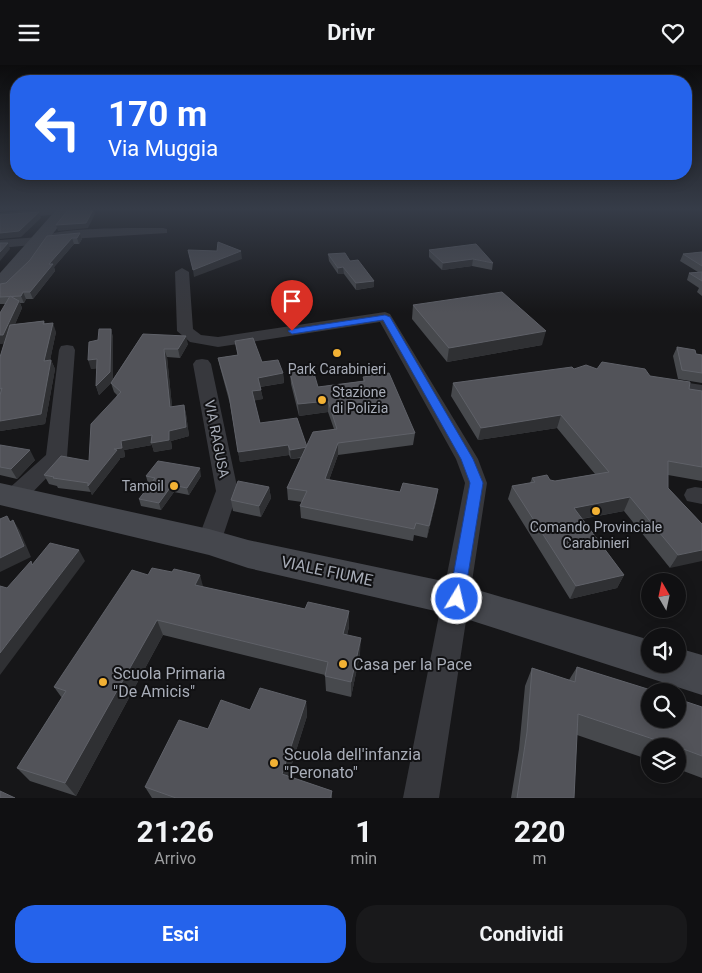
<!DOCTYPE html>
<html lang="it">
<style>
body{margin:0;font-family:Roboto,sans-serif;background:#19191b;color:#f1f3f6;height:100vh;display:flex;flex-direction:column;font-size:19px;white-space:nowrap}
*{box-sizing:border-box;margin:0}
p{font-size:16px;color:#9c9d9f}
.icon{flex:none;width:28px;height:28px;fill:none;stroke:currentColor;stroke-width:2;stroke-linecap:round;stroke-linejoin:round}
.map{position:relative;height:733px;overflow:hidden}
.details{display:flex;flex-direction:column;background:#101012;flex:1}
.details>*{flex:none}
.top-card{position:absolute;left:10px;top:10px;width:682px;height:105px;border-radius:20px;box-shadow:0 2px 12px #0003,0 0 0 1px #303032;background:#2563eb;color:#fff;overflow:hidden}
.needle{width:32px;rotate:351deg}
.controls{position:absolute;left:641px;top:508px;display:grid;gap:10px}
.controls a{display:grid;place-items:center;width:45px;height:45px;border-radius:50%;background:#101012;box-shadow:0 2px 12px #0003,0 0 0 1px #303032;font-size:25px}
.pin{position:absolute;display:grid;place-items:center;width:42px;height:42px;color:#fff;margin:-51px -21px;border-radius:50% 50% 50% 0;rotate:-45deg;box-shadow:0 0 5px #0007}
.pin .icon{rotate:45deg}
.me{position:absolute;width:55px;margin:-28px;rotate:9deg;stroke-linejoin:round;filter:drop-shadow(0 0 4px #0008)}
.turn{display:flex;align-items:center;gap:18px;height:105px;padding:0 15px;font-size:22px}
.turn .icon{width:65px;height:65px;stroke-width:2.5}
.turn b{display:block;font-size:35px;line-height:42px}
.eta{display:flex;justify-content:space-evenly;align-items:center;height:85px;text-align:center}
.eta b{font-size:30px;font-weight:700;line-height:35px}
.primary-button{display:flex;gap:10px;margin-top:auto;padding:10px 15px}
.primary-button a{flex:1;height:58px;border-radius:20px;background:#2563eb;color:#fff;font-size:20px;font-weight:700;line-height:58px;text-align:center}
.primary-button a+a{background:#19191b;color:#f1f3f6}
header{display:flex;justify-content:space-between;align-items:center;height:65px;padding:0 15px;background:#101012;font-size:22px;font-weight:700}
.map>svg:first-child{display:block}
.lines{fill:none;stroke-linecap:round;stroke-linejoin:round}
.street{fill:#37383d;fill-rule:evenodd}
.secondary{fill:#45474d;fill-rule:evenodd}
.wall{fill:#47494d}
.shaded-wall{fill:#2f3033}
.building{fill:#525359;stroke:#5f6168}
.route{fill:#2563eb;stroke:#184099}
.poi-dot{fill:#f2b134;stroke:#111113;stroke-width:2}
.labels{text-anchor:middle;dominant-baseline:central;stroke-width:4;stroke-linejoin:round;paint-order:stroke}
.poi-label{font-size:14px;fill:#a8adb8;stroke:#111113}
.street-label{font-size:14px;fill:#a8adb8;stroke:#111113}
.near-street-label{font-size:16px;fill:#a8adb8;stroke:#111113}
.near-poi-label{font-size:16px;fill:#a8adb8;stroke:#111113;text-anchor:start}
</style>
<header><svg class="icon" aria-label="menu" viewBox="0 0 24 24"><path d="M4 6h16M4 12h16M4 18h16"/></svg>Drivr<svg class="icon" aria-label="heart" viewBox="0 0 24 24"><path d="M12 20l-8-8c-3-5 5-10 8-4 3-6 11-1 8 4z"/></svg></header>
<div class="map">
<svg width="702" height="733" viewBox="0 0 702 733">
<rect width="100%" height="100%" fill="#161618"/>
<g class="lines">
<g class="street">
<path d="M33,145H68V146L63,149L0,154V148Z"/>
<path d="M163,163L167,164V168L53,175L47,171C56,162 145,163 163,163Z"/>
<path d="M39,172L45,176L43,179L0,183V175Z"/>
<path d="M182,203L189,207L193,264L201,270L218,272L385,247L390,249L478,394L487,418L439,733H403L465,418L456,394L380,257L218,282L190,277L177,266L175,207Z"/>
<path d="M67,280L73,281L75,285L67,392L22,438L14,440L6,438L3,432L6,426L46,390L59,285L61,281Z"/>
<path d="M202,294L208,295L211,299L238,426L221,477L218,484L209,487L200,484L197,477L216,426L193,299L196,295Z"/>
<path d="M663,314L702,320V330L657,323L654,319L657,315Z"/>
<path d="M695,422L702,423V439L687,436L684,430L687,424Z"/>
</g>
<g class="secondary">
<path d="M56,145H71L36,191L7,223L0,225V208Z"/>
<path d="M0,418L209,464L248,475L457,519L650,575V599H678V583L702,590V630L457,551L248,503L209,490L0,440Z"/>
</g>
</g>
<g class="wall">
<path d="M80,168L82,174L79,179H74L54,202L55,206L33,234H26L24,238H20L22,243L15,259L44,256L45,259L56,267L50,295H51L55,304L45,359L0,366V292L4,278L0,279V248L6,239H0V219L6,218Z"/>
<path d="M429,185L493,198L492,205L472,201L442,205L429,192Z"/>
<path d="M702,187V231L697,227L699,223L687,215L689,208L698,207L680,196L683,189Z"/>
<path d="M328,189L350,196L374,216V222L356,225L344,209H338L329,196Z"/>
<path d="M413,240L542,280L447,297L412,254Z"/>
<path d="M111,264L113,273V314L143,269L188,279L180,293L167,292L172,342L184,340L186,349L189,371L171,376L172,384L154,387L152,380L124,385L125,392L120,393V394L92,430L91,427L58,423L57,421L49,419L44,410L89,396L117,330L114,327L111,318L99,330L96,321L97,303L91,304L98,275Z"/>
<path d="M235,276L262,297L283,308L284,318L260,322L263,334L254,335L260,358L306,381L334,364L328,347L299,351L291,319L290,308L318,322L363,316V312L415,368L413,380L338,390L329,415L400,427L438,424L436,436L427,473L414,470L413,476L301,453L300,441L302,437L288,435L287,423L301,393L291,394L289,390L240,397L230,339L220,302L218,293L238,290Z"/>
<path d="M677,282L696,289L702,290V318L678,314L673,291Z"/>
<path d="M574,304H597L650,311L689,324L702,326V416L668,410V423L702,459L670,503L624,446L582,454L624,510L617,523L570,534L508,434L512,421L530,418L532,413L555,416L595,409L557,363L478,375L451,331L453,318Z"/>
<path d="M0,380L35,395L17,414L0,410Z"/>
<path d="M146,411H201L189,430L174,427L161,445L141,441L139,434L151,418H148Z"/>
<path d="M269,422L271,433L261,452L233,446L231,435Z"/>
<path d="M148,510L305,544L349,546V562L347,570L360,589L351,632L326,626L325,610L163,570L76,731L30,716L17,703L62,633L54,622Z"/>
<path d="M577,602L702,642V713L678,704V681H650V695L577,670L574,733H511L519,684L525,621L532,603L569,615Z"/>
<path d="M306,636L307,651L288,711L332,726V733H152L145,722L208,664L250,645Z"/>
</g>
<g class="shaded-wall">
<path d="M0,145H21L0,147Z"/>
<path d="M93,145H94L95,149L88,163L58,166L56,160Z"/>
<path d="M39,147L41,153L21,172L0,174V168Z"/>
<path d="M80,168L82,174L79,179L77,173Z"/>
<path d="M72,173L74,179L54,202L55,206L33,234L30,227L49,199Z"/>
<path d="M8,178L10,184L0,196V187Z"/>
<path d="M241,186L242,194L194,212L193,205Z"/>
<path d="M473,194L472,201L442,205L443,198Z"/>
<path d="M343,202L344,209H338V203Z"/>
<path d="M374,216V222L356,225V218Z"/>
<path d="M23,227L26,234L24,238L21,231Z"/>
<path d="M19,236L22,243L7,278L0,279V270Z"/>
<path d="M53,258L56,267L48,305L44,296Z"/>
<path d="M111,264L113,273V316L99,330L96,321Z"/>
<path d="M546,266L542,280L447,297L449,283Z"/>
<path d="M186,271L188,279L180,293L178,284Z"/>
<path d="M164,284L167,292L173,351L170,342Z"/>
<path d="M97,294L100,303L91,304L88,295Z"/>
<path d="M51,295L55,304L45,359L0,366V356Z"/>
<path d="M283,308L284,318L259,322L258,313Z"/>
<path d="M261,325L263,334L253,336L252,326Z"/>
<path d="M328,336V347L299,351L298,339Z"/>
<path d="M184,340L186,349L189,371L171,376L172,384L154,387L152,380L124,385L125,392L120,393V394L92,430L88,421L114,384L121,376L169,366Z"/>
<path d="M561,350L557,363L478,375L481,363Z"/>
<path d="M338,378V390L325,426V414Z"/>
<path d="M288,380L289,390L240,397L238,387Z"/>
<path d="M307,382V391L291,394L290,385Z"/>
<path d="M30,385L35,395L17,414L11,404Z"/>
<path d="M200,403L201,411L189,430L187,423Z"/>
<path d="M172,420L174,427L161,445L159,438Z"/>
<path d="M269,422L271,433L261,452L259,441Z"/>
<path d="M438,424L436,436L427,473L429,461Z"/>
<path d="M630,432L624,446L569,456L574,443Z"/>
<path d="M13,455L20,466L31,492L0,507V493Z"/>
<path d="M79,485L85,496L0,610V588Z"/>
<path d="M702,485V496L670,503L678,490Z"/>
<path d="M200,510L204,525L195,520Z"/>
<path d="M624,510L617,523L570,534L576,521Z"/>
<path d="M349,546V562L343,584V569Z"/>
<path d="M157,555L163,570L76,731L65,718Z"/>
<path d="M361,573L360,589L351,632V617Z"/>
<path d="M306,636L307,651L285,721L282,709Z"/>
</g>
<g class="building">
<path d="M68,145H93L86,158L56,160Z"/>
<path d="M39,147L19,166L0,168V150Z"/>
<path d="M80,168L77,173H72L49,199H53L30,227H23L21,231L0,232V219L6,218L30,195L47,171Z"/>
<path d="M218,177L241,186L193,205L188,185L217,186Z"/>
<path d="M0,178H8L0,187Z"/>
<path d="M476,179L493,198L473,194L443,198L429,185Z"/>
<path d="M702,187V201L683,189Z"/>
<path d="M345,188L350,196L358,195L374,216L356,218L343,202L338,203L328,189Z"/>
<path d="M702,207V216L689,208Z"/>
<path d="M502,227L546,266L449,283L413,240Z"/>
<path d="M10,231L19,236L3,270H0V248Z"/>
<path d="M44,256L43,259L53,258L44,296L51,295L41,349L0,356V330L2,323L0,324V292L10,260Z"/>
<path d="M99,264H111L110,307L96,321L97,294L88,295L89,277L98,275Z"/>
<path d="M143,269L186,271L178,284H164L170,342L184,340L186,362L169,366V375L151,378L152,370L121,376L122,383L114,384L117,385L88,421V418L53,413L54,412L44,410L61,391L89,396L91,359L121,327L111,318Z"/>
<path d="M253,273L262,297L278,295L283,308L258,313L261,325L252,326L260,358L297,353L307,382L290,385L288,380L238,387L229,330L218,293L238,290L235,276Z"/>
<path d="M677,282L695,285L696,289L702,290V308L682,305Z"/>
<path d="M602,297L645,304L650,311L690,317L689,324L702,326V402L668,396V423L702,459V485L678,490L630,432L574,443L624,510L576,521L512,421L535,417L532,413L547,410L550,415L555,416L609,407L561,350L481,363L453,318L572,302L574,304L586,300L597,304Z"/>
<path d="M313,305L318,322L365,316L363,312L389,308L415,368L338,378L325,414L400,427L403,418L438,424L429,461L416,458L414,464L300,441L307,426L287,423L313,367L337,364L328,336L298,339L290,308Z"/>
<path d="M0,380L30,385L11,404L0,402Z"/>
<path d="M158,396L200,403L187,423L172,420L159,438L139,434L155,413L146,411Z"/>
<path d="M238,416L269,422L259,441L231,435Z"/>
<path d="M7,451L10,457L13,455L24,481L0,493V454Z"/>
<path d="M50,478L79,485L0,588V521L7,523L31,496L32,500Z"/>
<path d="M152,503L172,507L174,504L200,510L195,520L305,544L308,537L349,546L343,569L361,573L351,617L325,611L328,597L157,555L65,718L17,703L66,626L54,622L132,505L148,510Z"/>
<path d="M577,602L654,626H650V654H678V634L702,642V691L678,682V681H674L578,649L574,733H517L527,667L532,603L575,617Z"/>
<path d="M260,623L306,636L282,709L332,726L330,733H176L145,722L179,655L208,664L221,635L250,645Z"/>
<path d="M0,726L15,733H0Z"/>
</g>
<linearGradient id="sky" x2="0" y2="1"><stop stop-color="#0c0c0d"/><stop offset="0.58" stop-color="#363c48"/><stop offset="1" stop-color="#363c48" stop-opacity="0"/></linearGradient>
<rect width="702" height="248" fill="url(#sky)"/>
<path class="route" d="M385,250L390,252L473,394L483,418L464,534L462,539L457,541L451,539L449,534L470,418L461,394L383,255L292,269L288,266L292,264Z"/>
<g class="poi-dot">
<circle cx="337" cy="288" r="5"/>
<circle cx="322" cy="335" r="5"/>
<circle cx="174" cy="421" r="5"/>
<circle cx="596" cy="446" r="5"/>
<circle cx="343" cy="599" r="5"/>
<circle cx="103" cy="617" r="5"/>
<circle cx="274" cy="698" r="5"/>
</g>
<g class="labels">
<g class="poi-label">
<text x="337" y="304">Park Carabinieri</text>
<text x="332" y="327" text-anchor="start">Stazione<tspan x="332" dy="16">di Polizia</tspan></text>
<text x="164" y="421" text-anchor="end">Tamoil</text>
<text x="596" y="462">Comando Provinciale<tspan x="596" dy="16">Carabinieri</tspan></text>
</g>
<g class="street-label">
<text transform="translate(217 374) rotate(79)">VIA RAGUSA</text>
</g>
<g class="near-street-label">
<text transform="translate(327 506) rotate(12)">VIALE FIUME</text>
</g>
<g class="near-poi-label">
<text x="353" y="599">Casa per la Pace</text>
<text x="113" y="608">Scuola Primaria<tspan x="113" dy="18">"De Amicis"</tspan></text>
<text x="284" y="689">Scuola dell'infanzia<tspan x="284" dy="18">"Peronato"</tspan></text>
</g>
</g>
</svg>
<div class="controls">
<a><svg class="needle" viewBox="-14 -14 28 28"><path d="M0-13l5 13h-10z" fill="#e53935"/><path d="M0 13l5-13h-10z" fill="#9c9d9f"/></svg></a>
<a><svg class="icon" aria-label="sound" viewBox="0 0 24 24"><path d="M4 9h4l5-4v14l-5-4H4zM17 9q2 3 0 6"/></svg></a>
<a><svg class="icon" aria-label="search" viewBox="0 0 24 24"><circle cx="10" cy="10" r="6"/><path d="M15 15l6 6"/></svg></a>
<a><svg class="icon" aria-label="layers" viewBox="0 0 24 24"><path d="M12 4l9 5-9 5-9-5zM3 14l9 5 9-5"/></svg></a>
</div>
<div class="pin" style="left:292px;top:266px;background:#d93025"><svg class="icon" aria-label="arrive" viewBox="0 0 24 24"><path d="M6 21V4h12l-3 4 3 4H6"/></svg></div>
<svg class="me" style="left:457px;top:534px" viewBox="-20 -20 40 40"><circle r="17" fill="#2563eb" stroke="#fff" stroke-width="3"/><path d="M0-11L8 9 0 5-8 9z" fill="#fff"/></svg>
<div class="top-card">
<div class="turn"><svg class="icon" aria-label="left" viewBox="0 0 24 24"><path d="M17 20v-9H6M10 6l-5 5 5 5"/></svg><div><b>170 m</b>Via Muggia</div></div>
</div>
</div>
<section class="details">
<div class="eta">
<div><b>21:26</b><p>Arrivo</p></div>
<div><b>1</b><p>min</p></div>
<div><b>220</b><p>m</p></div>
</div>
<div class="primary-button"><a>Esci</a><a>Condividi</a></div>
</section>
